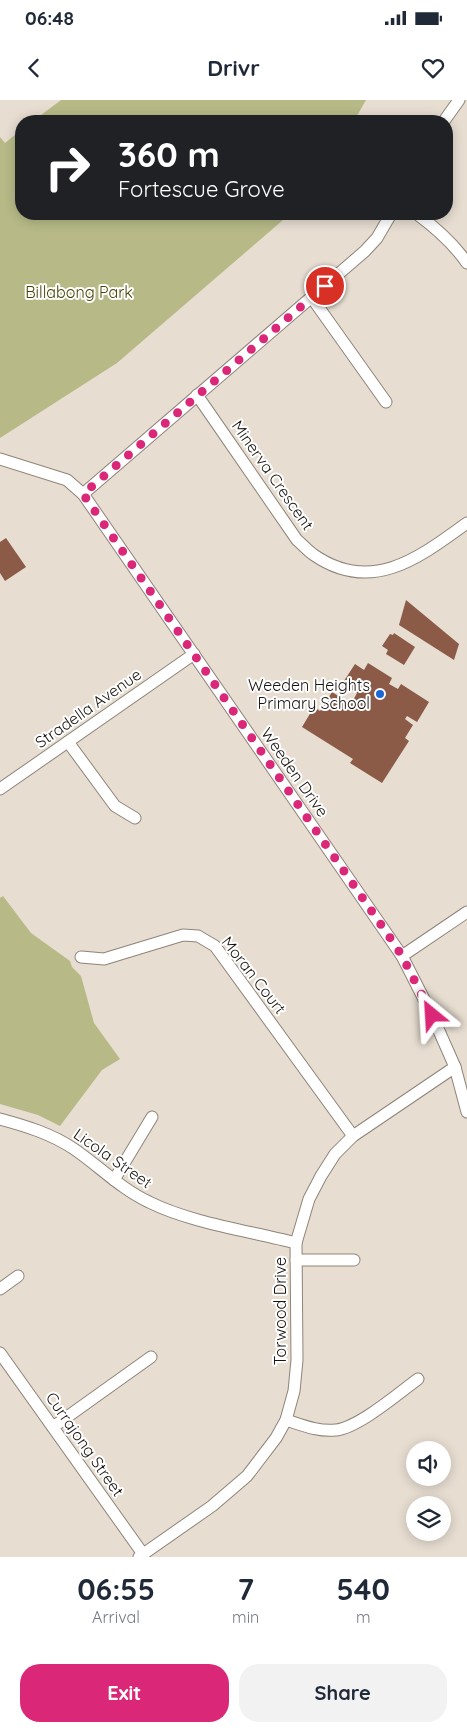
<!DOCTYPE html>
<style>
body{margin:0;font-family:Quicksand,sans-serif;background:#f2f2f3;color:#1f2937;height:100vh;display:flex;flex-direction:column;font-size:19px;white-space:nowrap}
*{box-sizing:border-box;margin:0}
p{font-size:16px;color:#747a83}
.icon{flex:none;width:28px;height:28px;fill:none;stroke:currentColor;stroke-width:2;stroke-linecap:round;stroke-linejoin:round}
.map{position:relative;height:1457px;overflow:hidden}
.details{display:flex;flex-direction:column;background:#fff;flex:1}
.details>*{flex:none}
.banner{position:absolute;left:15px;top:15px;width:438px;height:105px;border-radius:20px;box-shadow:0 2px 12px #0003;background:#202124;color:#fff;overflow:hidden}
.fabs{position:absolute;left:406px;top:1341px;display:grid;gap:10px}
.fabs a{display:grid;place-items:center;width:45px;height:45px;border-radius:50%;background:#fff;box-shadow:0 2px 12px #0003;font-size:25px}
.pin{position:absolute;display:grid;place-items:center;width:42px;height:42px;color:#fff;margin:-21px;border:2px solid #fff;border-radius:50%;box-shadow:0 1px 5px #0007}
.me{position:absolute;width:55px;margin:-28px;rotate:333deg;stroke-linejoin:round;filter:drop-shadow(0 0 4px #0008)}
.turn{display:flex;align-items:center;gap:18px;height:105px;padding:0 20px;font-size:22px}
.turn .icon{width:65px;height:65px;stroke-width:2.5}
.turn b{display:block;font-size:35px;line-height:42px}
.eta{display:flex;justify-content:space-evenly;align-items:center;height:85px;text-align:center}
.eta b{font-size:30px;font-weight:700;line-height:35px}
.primary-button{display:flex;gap:10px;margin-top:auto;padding:10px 20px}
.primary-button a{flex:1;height:58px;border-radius:20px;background:#db2777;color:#fff;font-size:20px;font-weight:700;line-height:58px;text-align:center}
.primary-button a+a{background:#f2f2f3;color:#1f2937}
.status{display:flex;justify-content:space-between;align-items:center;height:35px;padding:0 25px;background:#fff;direction:ltr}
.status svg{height:14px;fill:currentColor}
header{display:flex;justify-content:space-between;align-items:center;height:65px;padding:0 20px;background:#fff;font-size:22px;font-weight:700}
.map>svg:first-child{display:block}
.green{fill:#b7ba87}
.building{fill:#8b5b48}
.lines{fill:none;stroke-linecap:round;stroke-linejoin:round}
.minor-casing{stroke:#8e8479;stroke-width:13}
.minor{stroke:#fff;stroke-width:11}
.route{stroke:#db2777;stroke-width:9;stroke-dasharray:0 16.2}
.poi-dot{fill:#1967d2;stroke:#fff;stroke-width:2}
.labels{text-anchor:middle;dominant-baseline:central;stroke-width:4;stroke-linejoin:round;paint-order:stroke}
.park-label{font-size:16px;fill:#434402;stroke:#fff}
.street-label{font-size:16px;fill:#17130f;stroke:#fff}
.poi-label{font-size:16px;fill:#17130f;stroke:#fff;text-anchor:end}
</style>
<div class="status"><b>06:48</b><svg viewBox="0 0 49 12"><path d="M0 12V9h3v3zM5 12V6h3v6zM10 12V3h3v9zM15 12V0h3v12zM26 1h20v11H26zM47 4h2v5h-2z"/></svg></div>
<header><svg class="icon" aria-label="back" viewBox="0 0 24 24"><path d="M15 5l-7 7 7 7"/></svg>Drivr<svg class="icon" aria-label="heart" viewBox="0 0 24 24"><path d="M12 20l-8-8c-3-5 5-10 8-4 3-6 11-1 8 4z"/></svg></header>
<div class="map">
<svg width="467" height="1457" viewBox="0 0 467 1457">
<rect width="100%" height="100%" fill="#e7ddd1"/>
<g class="green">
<path d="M61,0H366L354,21H33Z"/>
<path d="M21,30V114H290L117,263L0,338V37L5,43Z"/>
<path d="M3,796L31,833L70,861L72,867L81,876L94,923L120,959L102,970L60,1026L38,1015L0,1004V798Z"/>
</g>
<g class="building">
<path d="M6,438L26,467L5,481L0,473V442Z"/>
<path d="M406,500L459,544L454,560L399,525Z"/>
<path d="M394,533L415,547L404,565L386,554L388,550L382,546L390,534L393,535Z"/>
<path d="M368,563L392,578L389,584L398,589L401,584L429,602L417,622L407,616L405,619L413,625L405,638L409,641L382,683L350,663L353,659L302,627L314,607L320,611L332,592L351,604L357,593L342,584L355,564L364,570Z"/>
</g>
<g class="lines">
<g class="minor-casing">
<g id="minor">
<path d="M444,21L459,0"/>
<path d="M417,114C436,128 453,143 467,163"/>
<path d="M312,198L386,302"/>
<path d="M197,295L297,440C303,445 308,451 314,455C372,495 420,457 467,423"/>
<path d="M0,359L67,380L83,394L402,856L432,915L455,967L467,1012"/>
<path d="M83,394L365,151L377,138L391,114"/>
<path d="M68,642L115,706L135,718"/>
<path d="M0,689L194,554"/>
<path d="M402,856L467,812"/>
<path d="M81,857L104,859L183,835L198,836L215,846L353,1036"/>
<path d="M0,1019C26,1026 52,1034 74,1049C99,1066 121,1089 149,1102C191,1123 250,1131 296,1143"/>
<path d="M114,1080L152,1017"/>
<path d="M296,1160H354"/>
<path d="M0,1189L18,1176"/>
<path d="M0,1253L143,1454"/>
<path d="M286,1320C302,1325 318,1332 336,1330C358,1328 399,1293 418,1279"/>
<path d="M53,1327L151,1257"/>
<path d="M139,1457L212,1406L247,1376L276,1338L286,1320L294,1291L297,1260L296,1143L309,1099L321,1076L335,1054L353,1036L455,967"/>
</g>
</g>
<use href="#minor" class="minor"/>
</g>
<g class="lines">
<path class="route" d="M325,186L83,394L393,842L402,856L432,915"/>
</g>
<circle class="poi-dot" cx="380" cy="594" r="5"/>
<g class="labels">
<g class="park-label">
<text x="79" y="192">Billabong Park</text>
</g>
<g class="street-label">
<text transform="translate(273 375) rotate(55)">Minerva Crescent</text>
<text transform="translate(88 608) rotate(-35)">Stradella Avenue</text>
<text transform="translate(295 672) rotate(55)">Weeden Drive</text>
<text transform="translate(254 875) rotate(52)">Moran Court</text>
<text transform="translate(113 1058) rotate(35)">Licola Street</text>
<text transform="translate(280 1211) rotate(-90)">Torwood Drive</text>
<text transform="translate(85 1344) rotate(55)">Currajong Street</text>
</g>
<g class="poi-label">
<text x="370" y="585">Weeden Heights<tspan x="370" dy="18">Primary School</tspan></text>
</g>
</g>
</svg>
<div class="fabs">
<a><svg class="icon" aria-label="sound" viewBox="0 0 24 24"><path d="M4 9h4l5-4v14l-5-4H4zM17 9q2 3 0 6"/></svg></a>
<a><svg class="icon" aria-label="layers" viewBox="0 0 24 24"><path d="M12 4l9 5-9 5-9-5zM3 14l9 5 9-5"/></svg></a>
</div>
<div class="pin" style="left:325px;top:186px;background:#d93025"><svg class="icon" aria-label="arrive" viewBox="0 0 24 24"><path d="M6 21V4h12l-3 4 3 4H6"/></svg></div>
<svg class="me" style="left:432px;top:915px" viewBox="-20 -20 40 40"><path d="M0-17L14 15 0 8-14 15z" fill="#db2777" stroke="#fff" stroke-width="4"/></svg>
<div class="banner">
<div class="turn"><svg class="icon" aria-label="right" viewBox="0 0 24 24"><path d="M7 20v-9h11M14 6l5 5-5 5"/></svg><div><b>360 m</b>Fortescue Grove</div></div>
</div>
</div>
<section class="details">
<div class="eta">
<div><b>06:55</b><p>Arrival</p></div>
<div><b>7</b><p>min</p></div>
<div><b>540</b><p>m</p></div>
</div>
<div class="primary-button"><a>Exit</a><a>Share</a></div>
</section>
